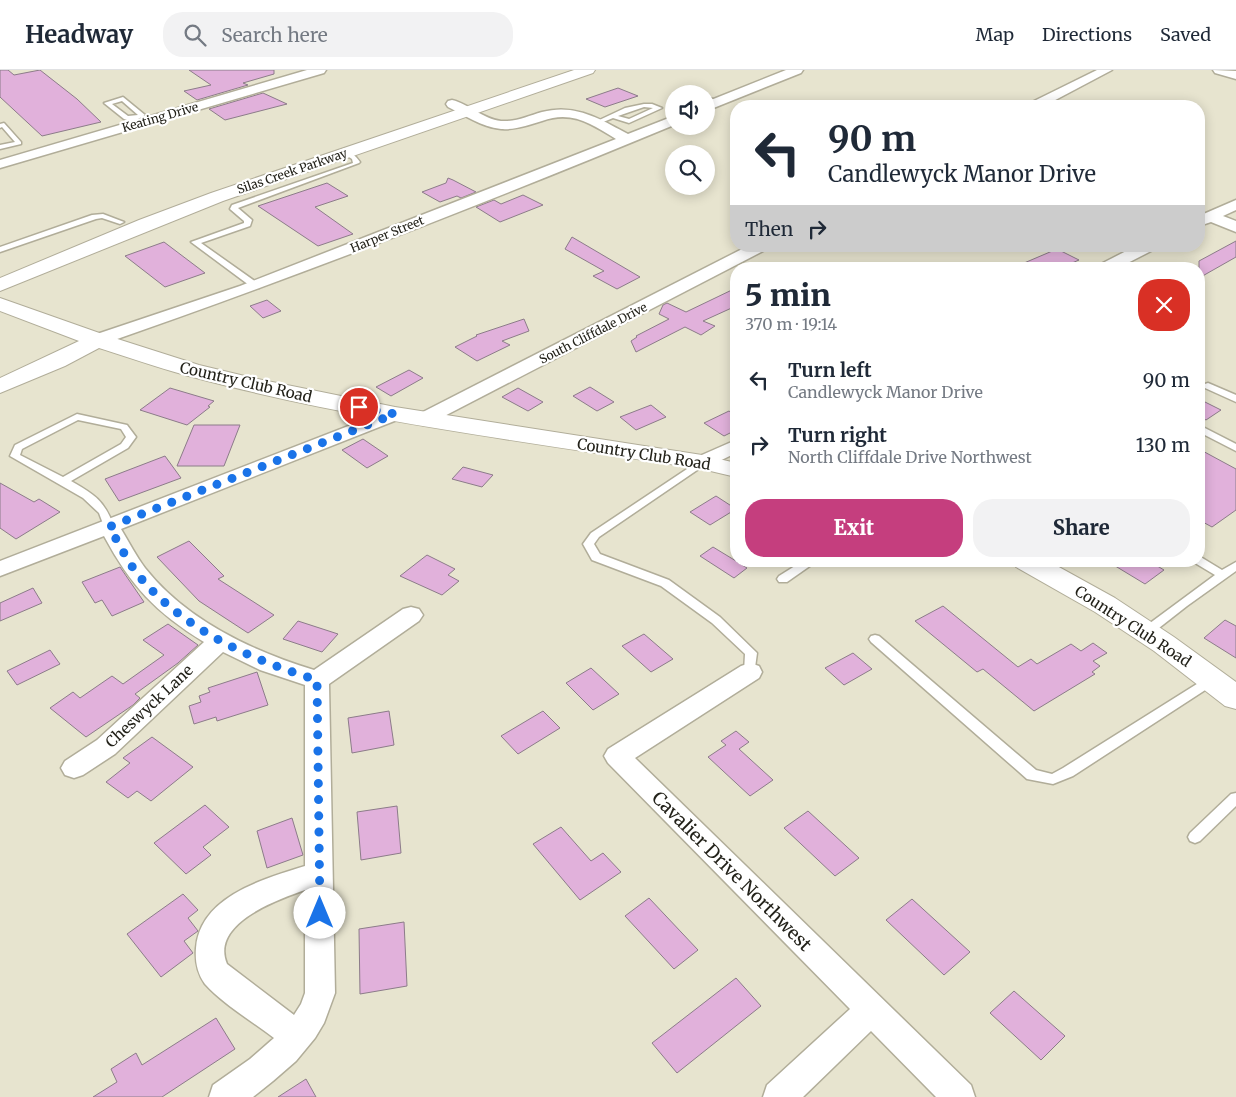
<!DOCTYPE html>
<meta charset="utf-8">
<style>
body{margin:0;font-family:Merriweather,serif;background:#f2f2f3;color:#1f2937;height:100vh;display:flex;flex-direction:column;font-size:19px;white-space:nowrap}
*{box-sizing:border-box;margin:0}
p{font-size:16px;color:#747a83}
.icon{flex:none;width:28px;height:28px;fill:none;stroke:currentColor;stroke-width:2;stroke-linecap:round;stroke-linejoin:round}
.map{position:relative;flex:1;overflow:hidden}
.panel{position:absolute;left:730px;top:192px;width:475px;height:305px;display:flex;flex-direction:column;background:#fff;border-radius:20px;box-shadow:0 2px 12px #0003}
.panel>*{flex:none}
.top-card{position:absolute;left:730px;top:30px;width:475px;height:152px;border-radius:20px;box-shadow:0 2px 12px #0003;background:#fff;color:#1f2937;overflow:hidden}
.buttons{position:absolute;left:665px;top:15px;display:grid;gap:10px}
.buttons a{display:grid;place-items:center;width:50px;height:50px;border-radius:50%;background:#fff;box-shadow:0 2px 12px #0003;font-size:25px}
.pin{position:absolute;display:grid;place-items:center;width:42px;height:42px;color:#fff;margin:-21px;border:2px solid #fff;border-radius:50%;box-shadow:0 1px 5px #0007}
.me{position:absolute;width:55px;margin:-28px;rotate:0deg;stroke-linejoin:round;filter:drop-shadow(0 0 4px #0008)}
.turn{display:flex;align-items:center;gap:18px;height:105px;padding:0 15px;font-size:22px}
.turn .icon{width:65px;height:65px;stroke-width:2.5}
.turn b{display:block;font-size:35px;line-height:42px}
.then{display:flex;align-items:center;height:48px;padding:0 15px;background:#0003;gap:10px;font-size:19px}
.round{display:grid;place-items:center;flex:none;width:52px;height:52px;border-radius:20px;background:#f2f2f3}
.head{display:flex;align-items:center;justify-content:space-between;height:85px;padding:0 15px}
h1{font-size:30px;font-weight:800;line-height:38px}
.button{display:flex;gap:10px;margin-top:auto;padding:10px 15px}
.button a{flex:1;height:58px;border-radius:20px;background:#c53e7e;color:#fff;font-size:20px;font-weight:800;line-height:58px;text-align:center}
.button a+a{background:#f2f2f3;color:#1f2937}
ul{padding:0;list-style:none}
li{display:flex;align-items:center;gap:15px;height:65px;padding:0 15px}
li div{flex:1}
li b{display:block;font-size:19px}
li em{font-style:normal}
header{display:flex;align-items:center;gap:30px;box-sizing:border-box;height:70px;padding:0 25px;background:#fff;border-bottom:1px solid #e0e1e3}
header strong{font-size:24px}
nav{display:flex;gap:28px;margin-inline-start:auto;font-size:18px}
.search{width:350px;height:45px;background:#f2f2f3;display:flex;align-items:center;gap:12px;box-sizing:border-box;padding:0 18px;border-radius:20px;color:#747a83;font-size:19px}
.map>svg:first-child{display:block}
.building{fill:#e1b1db;stroke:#8c7c89}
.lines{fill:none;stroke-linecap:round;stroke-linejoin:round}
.lane-casing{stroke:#b1ad99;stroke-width:3}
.street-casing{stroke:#b1ad99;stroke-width:3}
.primary-casing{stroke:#b1ad99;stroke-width:2}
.lane{fill:#fff;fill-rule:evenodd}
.street{fill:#fff;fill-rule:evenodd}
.primary{fill:#fff;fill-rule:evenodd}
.route{stroke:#1a73e8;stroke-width:9;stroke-dasharray:0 16.2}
.labels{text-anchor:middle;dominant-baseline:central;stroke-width:4.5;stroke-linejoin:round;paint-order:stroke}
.far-street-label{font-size:12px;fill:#23221a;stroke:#fff}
.street-label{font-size:15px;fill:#23221a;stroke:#fff}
.near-street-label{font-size:18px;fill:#23221a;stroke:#fff}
</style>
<header>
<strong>Headway</strong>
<div class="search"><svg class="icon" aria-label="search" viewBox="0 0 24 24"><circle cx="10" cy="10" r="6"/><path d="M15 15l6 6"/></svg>Search here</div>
<nav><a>Map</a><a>Directions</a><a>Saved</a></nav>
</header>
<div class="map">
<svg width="1236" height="1027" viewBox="0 0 1236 1027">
<rect width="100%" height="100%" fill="#e7e4cf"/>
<g class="building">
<path d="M0,0H8L14,5L40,0L77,29L101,52L42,66L0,27Z"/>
<path d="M189,0H274V4L243,13L248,15L197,30L184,21L211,15Z"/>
<path d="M618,18L638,26L605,37L586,29Z"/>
<path d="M263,23L287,34L225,50L209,39Z"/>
<path d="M448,108L453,110L476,122L461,128L457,126L440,132L422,122L446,113Z"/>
<path d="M327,113L348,126L315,137L353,164L318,176L258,136Z"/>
<path d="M523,125L543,135L500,152L476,137L494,130L501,134Z"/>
<path d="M572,167L640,207L617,219L593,206L604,201L565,179Z"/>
<path d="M1236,171V187L1199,208V191Z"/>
<path d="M164,172L205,203L165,217L125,186Z"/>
<path d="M1057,179L1079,190L1058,199H1010Z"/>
<path d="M736,218V236L703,251L715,256L701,265L685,257L636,282L631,271L637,267L636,266L669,249L659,244L663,235L667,233L686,242Z"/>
<path d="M267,230L281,241L263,248L250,236Z"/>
<path d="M524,249L529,261L502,271L510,275L477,291L455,277L477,266L476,265Z"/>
<path d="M409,300L423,308L391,326L376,317Z"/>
<path d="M590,317L614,332L597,341L573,326Z"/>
<path d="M170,318L214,331L208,336L210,337L187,355L140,340Z"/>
<path d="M518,318L543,332L528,341L502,327Z"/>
<path d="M1199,329L1221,340L1206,350L1199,346Z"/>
<path d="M651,335L666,347L636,360L620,347Z"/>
<path d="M729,341L736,346V360L724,366L704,353Z"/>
<path d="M194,355H240L224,396H177Z"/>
<path d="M363,369L388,386L367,398L342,380Z"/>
<path d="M1199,379L1236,399V440L1212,457L1199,450Z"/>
<path d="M165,386L181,408L119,431L105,409Z"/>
<path d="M463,397L493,405L482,417L452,409Z"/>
<path d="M0,413L34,432L39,429L60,442L16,469L0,458Z"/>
<path d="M716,426L736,439L710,455L690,442Z"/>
<path d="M189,471L224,506L218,509L274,545L248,563L199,531L157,487Z"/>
<path d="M713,477L736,491L747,498L734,508L700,486Z"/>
<path d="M427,485L455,499L448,505L459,511L442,525L400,506Z"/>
<path d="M1107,491H1149L1164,500L1145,514Z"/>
<path d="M120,497L144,532L112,546L102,530L95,533L82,512Z"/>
<path d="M33,518L42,533L0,551V533Z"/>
<path d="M943,536L1018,597L1031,589L1037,594L1071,574L1081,581L1093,573L1107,583L1093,591L1100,596L1092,602L1095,604L1034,641L983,599L977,602L915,551Z"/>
<path d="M1225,550L1236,556V588L1204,568Z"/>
<path d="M298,551L338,564L322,582L283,569Z"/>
<path d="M168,554L198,575L178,593L135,624L140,628L133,635L86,667L50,638L73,622L80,628L112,606L123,614L164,585L143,570Z"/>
<path d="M644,564L673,589L651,602L622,576Z"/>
<path d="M50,580L60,594L17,615L7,601Z"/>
<path d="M853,583L872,599L844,615L825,598Z"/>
<path d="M591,598L619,624L593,640L566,613Z"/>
<path d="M257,602L268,635L217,651L216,647L194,654L189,636L201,632L199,626L210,622L208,618Z"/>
<path d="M389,641L394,675L352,683L348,648Z"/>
<path d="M543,641L560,658L518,684L501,666Z"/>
<path d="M736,661L749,672L739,679L773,710L750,726L708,687L726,675L721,671Z"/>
<path d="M152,667L193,697L151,731L137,721L128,728L106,712L130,693L123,688Z"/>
<path d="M205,735L229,757L203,777L211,785L186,804L154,773Z"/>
<path d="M397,736L401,783L361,790L357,742Z"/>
<path d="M808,741L859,788L835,806L784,758Z"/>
<path d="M292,748L303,785L267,798L257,761Z"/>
<path d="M561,757L591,791L603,783L621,802L580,830L533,774Z"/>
<path d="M183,824L198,840L188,848L198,861L184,871L193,883L161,907L127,864Z"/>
<path d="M649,828L698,880L674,899L625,846Z"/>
<path d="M912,829L970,882L944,905L886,850Z"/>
<path d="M404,852L407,916L360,924L359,859Z"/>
<path d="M736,908L761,936L677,1003L652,973Z"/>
<path d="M1014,921L1065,966L1041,990L990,943Z"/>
<path d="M216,948L235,979L162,1027H93L117,1012L111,999L136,983L142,995Z"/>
<path d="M306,1009L316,1027H278Z"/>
</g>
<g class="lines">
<g class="lane-casing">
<g id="lane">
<path d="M123,27L145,45L138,49L141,53L140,54L124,49L104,33ZM122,31L138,45L128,46L112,34Z"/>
<path d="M706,27L719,31L720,32L717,34L706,31Z"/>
<path d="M644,34H652L662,38L629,53L613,48L596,55L593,53L625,38ZM644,37L653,38L629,49L618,46Z"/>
<path d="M4,53L21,72V74L0,79V75L15,72L2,57L0,58V54Z"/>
<path d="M343,81C350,80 356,86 360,92L359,93L238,138L252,150L250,156L201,173L259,214V218H253L191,172L244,153V151L230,139L232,135L353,93L352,89L343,83Z"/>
<path d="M103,144L124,152L120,154L102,148L96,149L0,182V177L92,145Z"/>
<path d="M1208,313L1236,325V332L1205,318V314Z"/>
<path d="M77,344L127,355L136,367L128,378L71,411C94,424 105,431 114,457L113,459H105L99,443L83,428L10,386L15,375ZM78,350L121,359L126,367L121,374L63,407L20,385L22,379Z"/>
<path d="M1199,355L1236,374V381L1199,362Z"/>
<path d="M702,389L706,390L707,392L706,394L599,467L594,474L600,484L669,510L720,547L757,583L754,605H746L744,602L745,584L712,553L661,516L592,490L583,474L591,463Z"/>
<path d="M1199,486L1222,500L1236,492V501L1187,536L1150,565H1142L1140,562L1142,559L1215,505L1195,493L1194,491H1199Z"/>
<path d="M803,491H817L787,512H779L777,509L779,506Z"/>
<path d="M875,565L879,566L1036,700L1052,704L1063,698L1208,607H1216L1218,610L1216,613L1073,706L1053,714L1027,709L871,572L869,569L871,566Z"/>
<path d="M1236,723V736L1200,771L1195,773L1190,771L1188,767L1190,763L1231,724Z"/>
</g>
</g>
<g class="street-casing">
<g id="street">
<path d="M307,0H326L324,3L0,98V90Z"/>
<path d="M786,0H803L801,3L706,41V32Z"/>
<path d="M1097,0H1112L1044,36H1029L1030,33Z"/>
<path d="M1213,0L1236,1V9L1215,3Z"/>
<path d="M452,30C469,34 483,49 501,51C516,52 528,46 542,42C575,33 600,49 628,64L674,46V55C486,133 296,207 103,274L97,275L91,274L88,270L91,266L240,216L616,69C591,54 572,40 542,51C529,55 515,60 501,59C481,57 465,45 448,37L446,34L448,31Z"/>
<path d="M1236,130V140L1223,146L1236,151V162L1211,152L1199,156V146Z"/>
<path d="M748,176H769L767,179L431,353L424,355L417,353L414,349L417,345Z"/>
<path d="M1136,176H1157L1155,179L1116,199H1095L1097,196Z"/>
<path d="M395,338L402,340L405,344L402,348L121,459C129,472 136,486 145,498C186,550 252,581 314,600L403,539L411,537L419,539L423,545L419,551L329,614L335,923L324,953L315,968L296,991L273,1011L253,1027H209L213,1015L250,989L274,968C252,951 224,935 205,914C197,903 195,891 196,878C200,826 264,809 305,796V615L260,600L223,582L115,684L83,705L74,708L65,705L61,698L65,691L97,670L204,572C155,542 131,516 104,466L0,506V491ZM305,820V923L301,934L294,945L227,894C210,854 276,830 305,820Z"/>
<path d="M736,370V383L709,396L702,398L695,396L692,392L695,388Z"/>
<path d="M750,593L759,596L762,602L759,608L635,688L971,1015L975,1027H936L871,961L803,1027H763L767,1015L850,939L608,693L604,686L608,679L741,596Z"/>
</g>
</g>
<g class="primary-casing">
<g id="primary">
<path d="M574,0H595L593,3L223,131L0,221V208L139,150L211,123Z"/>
<path d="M0,228L105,265L199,295L253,308L395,337L702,385L736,393V407L702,399C529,372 354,351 185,305C156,297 128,287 99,278L65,296L0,323V308L79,271L0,241Z"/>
<path d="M1013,491H1048L1115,528L1174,567L1236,612V639L1225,636L1154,581L1095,542L1016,497Z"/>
</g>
</g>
<use href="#lane" class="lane"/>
<use href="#street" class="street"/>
<use href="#primary" class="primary"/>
</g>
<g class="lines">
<path class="route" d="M320,843L317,610C252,590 184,560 139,506C127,491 119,473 109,457L395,344L359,337"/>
</g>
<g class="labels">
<g class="far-street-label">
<text transform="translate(160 47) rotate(-16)">Keating Drive</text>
<text transform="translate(292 101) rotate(-19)">Silas Creek Parkway</text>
<text transform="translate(387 164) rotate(-22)">Harper Street</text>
<text transform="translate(593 263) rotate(-27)">South Cliffdale Drive</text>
</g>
<g class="street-label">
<text transform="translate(246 312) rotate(13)">Country Club Road</text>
<text transform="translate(644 384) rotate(9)">Country Club Road</text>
<text transform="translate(1133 556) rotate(33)">Country Club Road</text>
<text transform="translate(149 636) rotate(-43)">Cheswyck Lane</text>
</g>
<g class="near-street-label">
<text transform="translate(732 801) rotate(45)">Cavalier Drive Northwest</text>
</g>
</g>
</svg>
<div class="buttons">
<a><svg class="icon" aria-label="sound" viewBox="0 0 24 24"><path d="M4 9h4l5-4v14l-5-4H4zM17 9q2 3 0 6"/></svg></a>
<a><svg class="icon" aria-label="search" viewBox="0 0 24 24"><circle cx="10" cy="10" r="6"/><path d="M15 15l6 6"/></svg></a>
</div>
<div class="pin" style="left:359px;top:337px;background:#d93025"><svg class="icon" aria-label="arrive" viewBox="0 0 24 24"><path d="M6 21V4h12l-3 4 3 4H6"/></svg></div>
<svg class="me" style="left:320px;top:843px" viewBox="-20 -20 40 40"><circle r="19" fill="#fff"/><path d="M0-13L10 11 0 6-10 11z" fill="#1a73e8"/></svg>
<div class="top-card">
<div class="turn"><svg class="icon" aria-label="left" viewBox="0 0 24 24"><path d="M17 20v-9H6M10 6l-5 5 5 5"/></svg><div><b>90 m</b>Candlewyck Manor Drive</div></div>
<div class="then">Then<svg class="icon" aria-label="right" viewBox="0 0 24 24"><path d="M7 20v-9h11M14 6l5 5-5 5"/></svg></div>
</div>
<section class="panel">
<div class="head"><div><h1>5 min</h1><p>370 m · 19:14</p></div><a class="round" style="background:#d93025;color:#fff"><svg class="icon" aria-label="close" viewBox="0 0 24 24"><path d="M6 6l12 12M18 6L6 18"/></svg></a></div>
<ul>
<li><svg class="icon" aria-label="left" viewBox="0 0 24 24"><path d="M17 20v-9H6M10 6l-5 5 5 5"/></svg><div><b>Turn left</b><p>Candlewyck Manor Drive</p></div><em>90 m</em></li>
<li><svg class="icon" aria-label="right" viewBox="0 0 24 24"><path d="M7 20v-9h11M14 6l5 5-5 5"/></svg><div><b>Turn right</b><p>North Cliffdale Drive Northwest</p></div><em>130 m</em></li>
</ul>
<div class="button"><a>Exit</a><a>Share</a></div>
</section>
</div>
